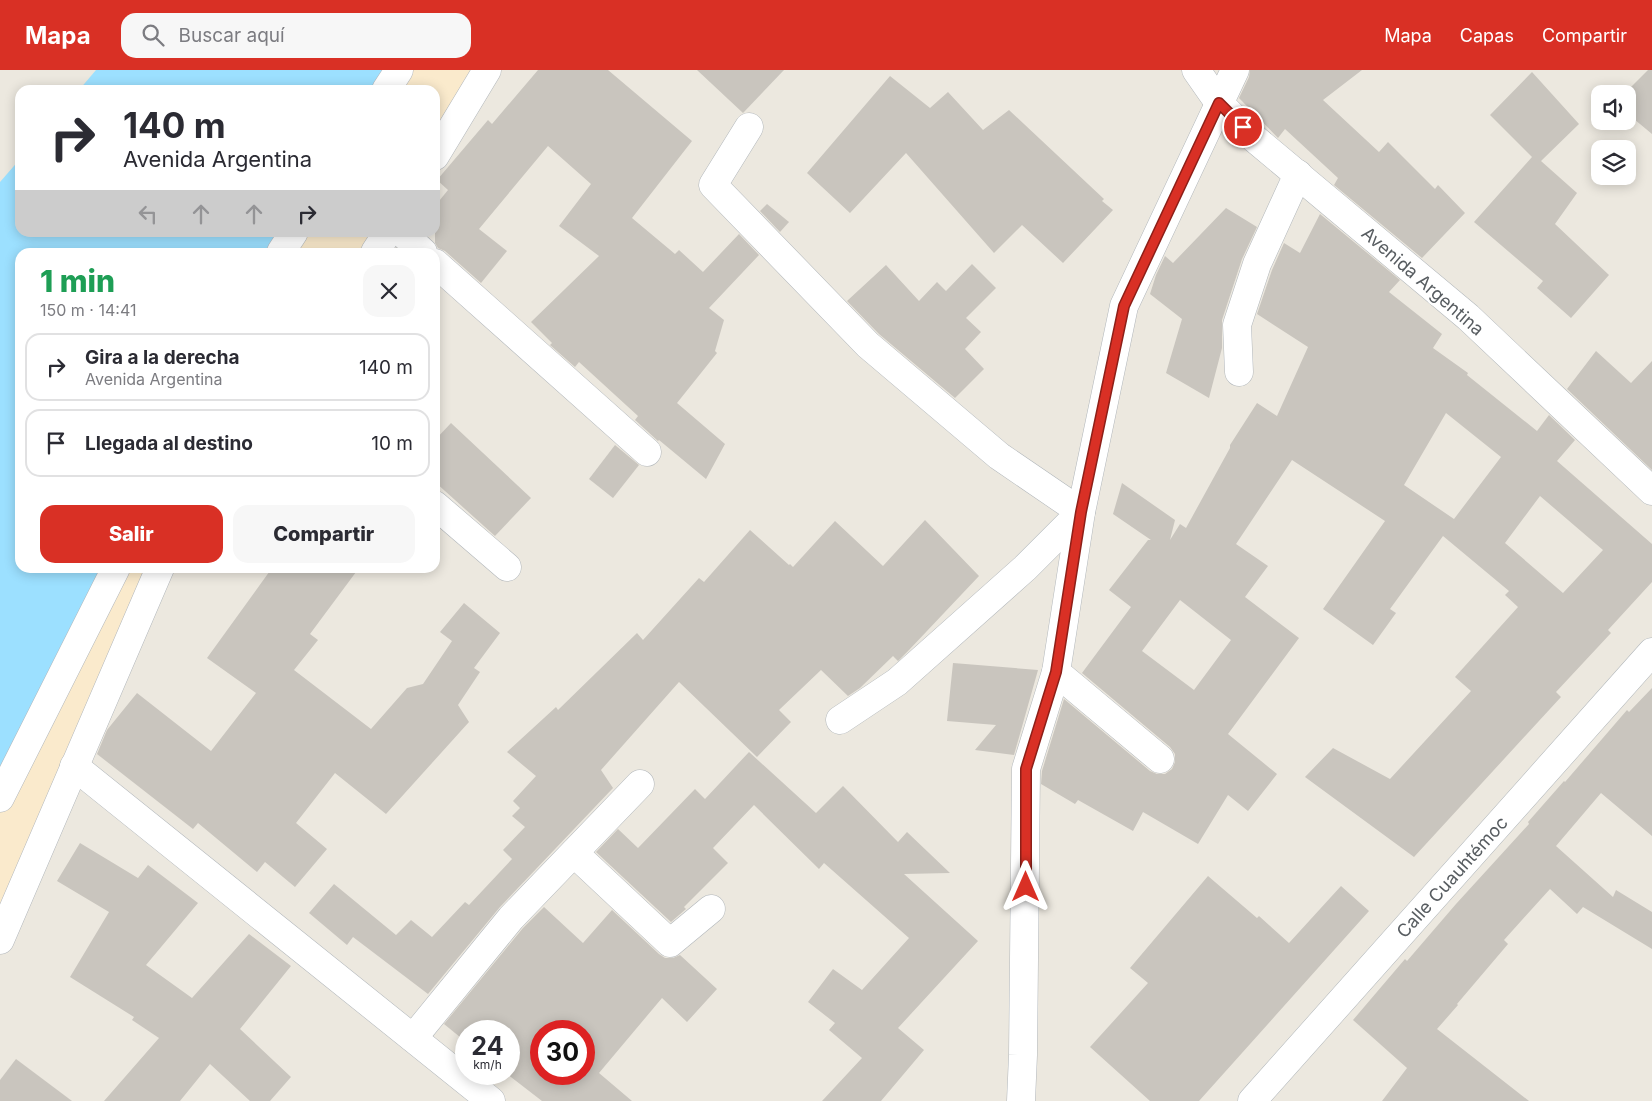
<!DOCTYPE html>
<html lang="es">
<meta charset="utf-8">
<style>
body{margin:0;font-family:Inter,sans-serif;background:#f7f7f7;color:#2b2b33;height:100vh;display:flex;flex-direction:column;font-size:19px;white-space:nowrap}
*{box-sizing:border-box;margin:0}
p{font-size:16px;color:#7c7c81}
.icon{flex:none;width:28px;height:28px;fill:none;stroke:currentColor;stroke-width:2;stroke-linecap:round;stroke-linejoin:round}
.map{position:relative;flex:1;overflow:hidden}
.details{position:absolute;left:15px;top:178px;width:425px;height:325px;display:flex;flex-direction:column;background:#fff;border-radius:15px;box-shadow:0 2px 12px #0003}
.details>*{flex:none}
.guide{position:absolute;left:15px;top:15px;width:425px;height:152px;border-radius:15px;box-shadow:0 2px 12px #0003;background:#fff;color:#2b2b33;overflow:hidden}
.buttons{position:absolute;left:1591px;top:15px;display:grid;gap:10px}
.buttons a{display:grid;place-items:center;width:45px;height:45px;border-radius:10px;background:#fff;box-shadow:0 2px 12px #0003;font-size:25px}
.speed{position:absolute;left:455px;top:950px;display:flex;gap:10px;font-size:25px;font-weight:700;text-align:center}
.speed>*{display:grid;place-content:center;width:65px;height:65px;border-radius:50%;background:#fff;box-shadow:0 2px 12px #0003;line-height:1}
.speed small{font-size:12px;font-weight:400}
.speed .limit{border:8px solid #d22;background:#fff;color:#111}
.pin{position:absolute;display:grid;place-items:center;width:42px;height:42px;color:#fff;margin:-21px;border:2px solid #fff;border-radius:50%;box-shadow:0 1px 5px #0007}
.me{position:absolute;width:55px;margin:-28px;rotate:0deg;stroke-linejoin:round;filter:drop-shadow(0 0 4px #0008)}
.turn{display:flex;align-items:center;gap:18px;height:105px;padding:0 25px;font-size:22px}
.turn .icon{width:65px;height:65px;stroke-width:2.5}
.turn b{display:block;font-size:35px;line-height:42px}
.lanes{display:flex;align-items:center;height:48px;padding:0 25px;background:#0003;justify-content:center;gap:25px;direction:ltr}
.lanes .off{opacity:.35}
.round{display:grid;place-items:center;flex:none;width:52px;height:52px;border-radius:15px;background:#f7f7f7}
.head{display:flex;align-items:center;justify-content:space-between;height:85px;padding:0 25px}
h1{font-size:30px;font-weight:800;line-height:38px;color:#1e9e55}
.button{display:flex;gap:10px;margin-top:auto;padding:10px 25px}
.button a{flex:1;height:58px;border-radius:15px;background:#d93025;color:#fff;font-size:20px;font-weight:800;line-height:58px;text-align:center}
.button a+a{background:#f7f7f7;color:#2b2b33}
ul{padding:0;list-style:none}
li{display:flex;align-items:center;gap:15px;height:68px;margin:0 10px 8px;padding:0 15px;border:2px solid #e1e1e2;border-radius:15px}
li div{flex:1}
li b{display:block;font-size:19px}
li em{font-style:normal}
header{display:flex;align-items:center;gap:30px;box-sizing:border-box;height:70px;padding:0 25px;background:#d93025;color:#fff}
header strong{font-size:24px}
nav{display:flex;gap:28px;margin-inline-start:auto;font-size:18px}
.search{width:350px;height:45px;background:#f7f7f7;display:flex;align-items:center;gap:12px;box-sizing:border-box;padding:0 18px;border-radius:15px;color:#7c7c81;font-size:19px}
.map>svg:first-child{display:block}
.sand{fill:#faeacc}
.water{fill:#9ce0ff}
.building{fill:#c9c5be;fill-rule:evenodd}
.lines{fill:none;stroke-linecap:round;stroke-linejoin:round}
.minor-casing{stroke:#b2b7bb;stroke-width:29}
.minor{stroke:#fff;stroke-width:28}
.route-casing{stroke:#8d1f18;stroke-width:12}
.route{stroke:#d93025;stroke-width:9}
.labels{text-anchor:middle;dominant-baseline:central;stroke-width:4.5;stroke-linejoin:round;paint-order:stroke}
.street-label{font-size:18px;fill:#585d61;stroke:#fff}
</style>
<header>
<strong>Mapa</strong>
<div class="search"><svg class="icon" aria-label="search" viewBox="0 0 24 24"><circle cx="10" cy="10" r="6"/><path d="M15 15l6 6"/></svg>Buscar aquí</div>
<nav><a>Mapa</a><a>Capas</a><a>Compartir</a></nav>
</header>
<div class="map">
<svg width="1652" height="1031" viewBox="0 0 1652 1031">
<rect width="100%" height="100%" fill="#ece8df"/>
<g class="sand">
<path d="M96,0H487L435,86V20H79Z"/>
<path d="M20,89V162L388,163L375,182H20V498H160L0,870V112Z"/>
</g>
<g class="water">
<path d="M96,0H399L386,20H79Z"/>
<path d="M20,89V162L294,163L281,182H20V498H116L0,728V112Z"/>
</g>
<g class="building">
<path d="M538,0H608L692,71L632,148L675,184L679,180L703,202L739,164L759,185L709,238L724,250L715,281L717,283L677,333L725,374L706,409L659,370L658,371L635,350L638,346L579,292L575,297L550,275L552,273L531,252L599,186L559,156L591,114L548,76L479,159L507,181L481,213L445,181L438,178L435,173V136L448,120L437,110L488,50L492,54Z"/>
<path d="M697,0H784L743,43Z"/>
<path d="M1250,0H1362L1323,30L1379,82L1388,72L1435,119L1438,115L1465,143L1422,188L1334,115L1338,108L1285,59L1278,68L1239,28L1249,7Z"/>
<path d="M1648,0H1652V64L1628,44V24H1624Z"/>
<path d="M1532,2L1579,54L1541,91L1577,123L1555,154L1609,205L1571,248L1537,218L1543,211L1474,152L1532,87L1490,45Z"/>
<path d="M890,6L930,38L948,22L983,60L1009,40L1104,129L1102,131L1113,140L1063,193L1022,155L994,183L906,83L850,143L807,103Z"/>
<path d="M767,134L789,152L780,162L760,141Z"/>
<path d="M1226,138L1257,157L1242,189L1222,250V278L1209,328L1166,303L1182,249L1150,224L1156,205L1165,186L1173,193Z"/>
<path d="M1320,144L1400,210L1389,222L1442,264L1433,278L1468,303L1467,305L1537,361L1549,345L1575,370L1557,391L1652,474V512L1608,560L1611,563L1556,622L1561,627L1414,787L1305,707L1333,678L1390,709L1471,621L1455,607L1518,537L1505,525L1509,521L1443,466L1390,539L1396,543L1373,575L1323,539L1385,451L1292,390L1236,474L1268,496L1245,527L1299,568L1228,664L1277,704L1248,741L1228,725L1198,774L1143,742L1133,761L1078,730L1075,734L1041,714L1042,701L1064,629L1150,701L1157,704H1165L1172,699L1175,692V684L1170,677L1082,603L1131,537L1109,520L1148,470H1151L1113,444L1122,413L1175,450L1170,470L1180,454L1186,458L1230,378V375L1257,333L1277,346L1308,277L1257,244L1272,200L1284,173L1300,183ZM1446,343L1501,387L1454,449L1404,415ZM1540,426L1603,480L1563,523L1505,473ZM1180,530L1231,570L1194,620L1142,581Z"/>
<path d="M972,194L996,218L966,248L981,262L965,279L984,299L955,328L879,264L847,231L886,195L919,231L937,212L946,221Z"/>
<path d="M1596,281L1631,313L1652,291V400L1567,319Z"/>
<path d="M451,353L531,428L495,466L435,412V370Z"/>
<path d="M615,375L639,395L613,428L589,409Z"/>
<path d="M925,450L979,506L909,580L898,591L893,586L860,618L848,626L821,600L779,640L791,652L757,687L679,612L601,700L613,718L500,837L428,924L353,867L347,875L309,843L334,814L396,865L411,850L432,867L465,832L469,835L512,789L503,780L525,757L512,746L520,738L513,731L536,706L507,682L556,637L558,640L637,563L643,570L699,508L704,512L750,460L789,495L790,494L793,497L835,451L883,496Z"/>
<path d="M272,498H359L310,564L318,570L294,600L371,659L407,618L423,614L452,571L440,562L464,533L500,563L474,598L480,602L458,635L469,652L386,744L335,703L296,753L327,779L295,817L265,792L257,802L198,753L193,759L97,684L107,660L137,623L211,681L256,623L207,588Z"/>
<path d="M953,593L1038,600L1014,685L975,680L996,655L947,651Z"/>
<path d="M1652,618V766L1601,723L1556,776L1613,827L1616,820L1652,842V879L1583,837L1577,844L1550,819L1504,870L1508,874L1457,934L1458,935L1437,959L1529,1031H1382L1407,998L1353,950L1405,889L1407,891L1456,834L1529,754L1528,752L1564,711L1565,712L1627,640L1629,642Z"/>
<path d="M749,682L816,743L843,716L898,772L907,762L950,803L904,804L978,871L898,958L924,980L881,1031H822L862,988L829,960L835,953L808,932L833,899L862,920L909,868L824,793L819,799L754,735L713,778L728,793L684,837L686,839L671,852L596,782L618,759L638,778L695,719L705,729Z"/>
<path d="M80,773L138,808L148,795L198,833L146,895L192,928L249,864L291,896L240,959L291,1007L270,1031H250L210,994L180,1031H104L159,968L132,950L134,947L70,907L109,842L57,811Z"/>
<path d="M1208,806L1257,848L1259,846L1289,873L1341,816L1369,841L1199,1031H1150L1090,977L1148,913L1130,898Z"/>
<path d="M544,837L583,873L612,840L659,884L665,888H673L680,885L717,919L687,952L662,928L599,1003L632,1031H542L507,1004H509V961H466V972L444,954L523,858ZM541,961H584V1004H541Z"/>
<path d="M16,989L72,1031H0V1010Z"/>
</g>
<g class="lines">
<g class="minor-casing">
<g id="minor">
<path d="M1196,0L1219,33L1255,69L1468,247L1652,421"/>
<path d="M386,20L399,0"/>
<path d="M749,57L713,115L868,275L999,386L1081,442L1025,498L897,612L840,650"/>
<path d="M435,86L487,0"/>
<path d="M401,162L423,182"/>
<path d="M281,182L294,162"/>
<path d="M375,182L388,162"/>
<path d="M435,193L647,382"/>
<path d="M1239,302L1237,255L1257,194L1298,104"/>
<path d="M435,435L507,497"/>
<path d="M1056,602L1160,689"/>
<path d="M74,696L491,1031"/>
<path d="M0,728L116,498"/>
<path d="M574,783L670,873L711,839"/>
<path d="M0,870L160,498"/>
<path d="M413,968L511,848L640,714"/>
<path d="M1021,1031L1023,985L1026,699L1056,602L1081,442L1124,236L1235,0"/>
<path d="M1252,1031L1652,582"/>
</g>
</g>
<use href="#minor" class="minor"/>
</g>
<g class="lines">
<g class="route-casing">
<path id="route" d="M1026,817V699L1056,602L1081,442L1124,236L1219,33L1243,57"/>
</g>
<use href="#route" class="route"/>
</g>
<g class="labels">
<g class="street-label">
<text transform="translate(1423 211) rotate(41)">Avenida Argentina</text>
<text transform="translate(1452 807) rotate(-48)">Calle Cuauhtémoc</text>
</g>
</g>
</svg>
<div class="buttons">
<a><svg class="icon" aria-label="sound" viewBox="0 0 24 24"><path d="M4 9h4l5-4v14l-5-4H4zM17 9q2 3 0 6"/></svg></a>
<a><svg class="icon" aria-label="layers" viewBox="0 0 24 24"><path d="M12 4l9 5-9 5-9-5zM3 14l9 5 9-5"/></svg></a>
</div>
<div class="speed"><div>24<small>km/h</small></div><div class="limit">30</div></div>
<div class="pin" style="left:1243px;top:57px;background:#d93025"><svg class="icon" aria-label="arrive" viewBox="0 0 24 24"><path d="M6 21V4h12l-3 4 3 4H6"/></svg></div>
<svg class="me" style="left:1026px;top:817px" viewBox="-20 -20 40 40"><path d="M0-17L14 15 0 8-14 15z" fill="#d93025" stroke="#fff" stroke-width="4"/></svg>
<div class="guide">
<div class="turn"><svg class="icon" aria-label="right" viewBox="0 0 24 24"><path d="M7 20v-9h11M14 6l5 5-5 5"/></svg><div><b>140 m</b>Avenida Argentina</div></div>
<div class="lanes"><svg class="icon off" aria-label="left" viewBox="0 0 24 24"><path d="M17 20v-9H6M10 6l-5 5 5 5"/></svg><svg class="icon off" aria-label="ahead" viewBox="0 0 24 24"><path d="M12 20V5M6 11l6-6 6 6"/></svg><svg class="icon off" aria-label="ahead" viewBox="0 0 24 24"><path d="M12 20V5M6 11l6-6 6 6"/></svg><svg class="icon" aria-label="right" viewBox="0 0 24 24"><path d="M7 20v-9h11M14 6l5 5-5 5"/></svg></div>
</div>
<section class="details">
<div class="head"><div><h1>1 min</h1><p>150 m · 14:41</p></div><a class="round"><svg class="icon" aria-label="close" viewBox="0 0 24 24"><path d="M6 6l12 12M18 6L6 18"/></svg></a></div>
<ul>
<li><svg class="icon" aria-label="right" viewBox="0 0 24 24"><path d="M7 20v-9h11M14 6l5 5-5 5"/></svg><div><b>Gira a la derecha</b><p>Avenida Argentina</p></div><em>140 m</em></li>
<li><svg class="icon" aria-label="arrive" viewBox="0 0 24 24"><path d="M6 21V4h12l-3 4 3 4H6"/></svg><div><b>Llegada al destino</b></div><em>10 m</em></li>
</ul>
<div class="button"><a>Salir</a><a>Compartir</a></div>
</section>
</div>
